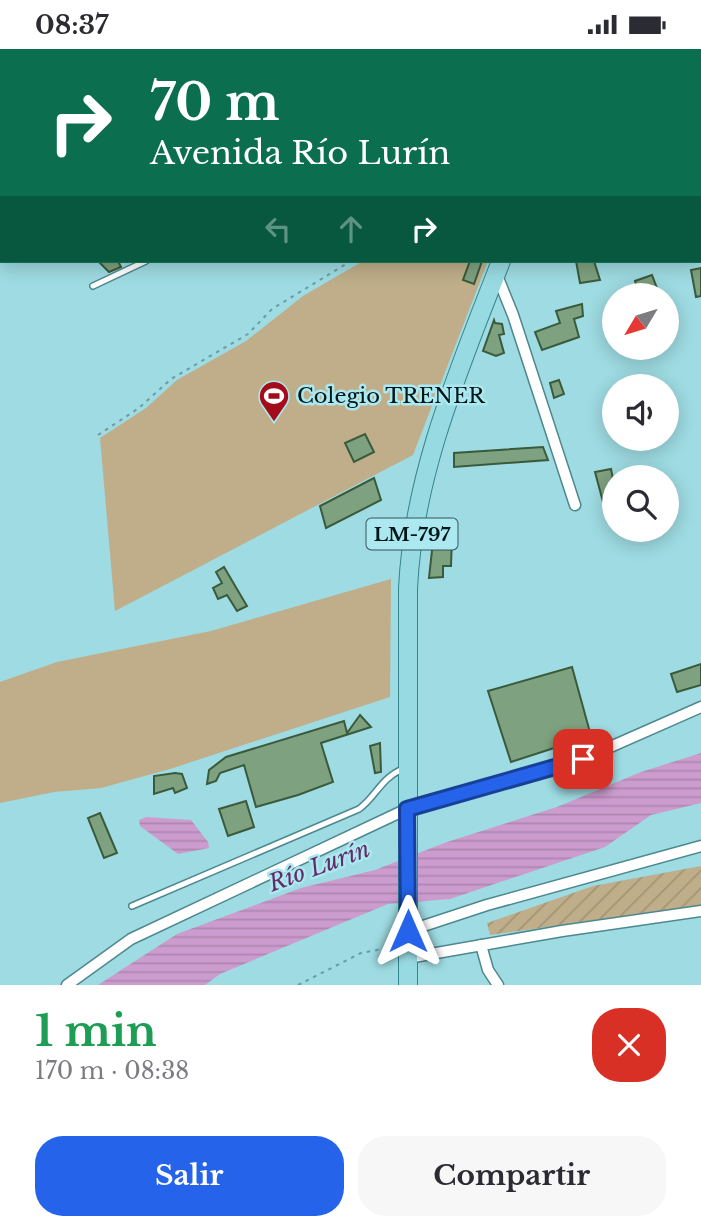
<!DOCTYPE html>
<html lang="es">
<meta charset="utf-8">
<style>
body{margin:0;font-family:"Libre Baskerville",serif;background:#f7f7f7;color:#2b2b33;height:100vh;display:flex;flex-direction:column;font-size:26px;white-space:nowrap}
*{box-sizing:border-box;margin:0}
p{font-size:23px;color:#7c7c81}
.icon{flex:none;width:38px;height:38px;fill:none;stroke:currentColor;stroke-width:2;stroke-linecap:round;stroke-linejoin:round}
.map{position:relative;height:936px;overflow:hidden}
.side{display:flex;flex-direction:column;background:#fff;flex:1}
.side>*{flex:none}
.guide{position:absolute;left:0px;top:0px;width:702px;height:214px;box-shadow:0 4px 18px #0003;background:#0b6e4f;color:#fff;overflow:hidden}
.needle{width:46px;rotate:232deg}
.fabs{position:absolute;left:602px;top:234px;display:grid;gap:14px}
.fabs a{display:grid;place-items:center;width:77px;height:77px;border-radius:50%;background:#fff;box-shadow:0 4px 18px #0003;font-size:35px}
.pin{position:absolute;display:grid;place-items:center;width:60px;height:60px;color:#fff;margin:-30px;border-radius:14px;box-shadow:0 4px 10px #0006}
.me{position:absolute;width:77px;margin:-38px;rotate:0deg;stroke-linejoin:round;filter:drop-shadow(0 0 5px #0008)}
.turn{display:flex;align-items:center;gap:24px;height:147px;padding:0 35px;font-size:32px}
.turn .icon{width:91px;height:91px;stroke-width:2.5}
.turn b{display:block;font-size:49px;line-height:60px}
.lanes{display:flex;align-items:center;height:66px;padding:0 35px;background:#0003;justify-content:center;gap:35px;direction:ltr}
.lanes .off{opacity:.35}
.round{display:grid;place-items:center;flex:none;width:74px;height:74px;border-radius:28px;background:#f7f7f7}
.overview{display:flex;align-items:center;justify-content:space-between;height:119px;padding:0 35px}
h1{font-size:42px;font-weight:700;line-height:52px;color:#1e9e55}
.primary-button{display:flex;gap:14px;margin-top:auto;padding:14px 35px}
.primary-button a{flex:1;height:80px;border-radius:28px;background:#2563eb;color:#fff;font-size:28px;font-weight:700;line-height:80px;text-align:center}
.primary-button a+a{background:#f7f7f7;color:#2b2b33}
.status{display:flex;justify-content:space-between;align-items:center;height:49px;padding:0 35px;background:#fff;direction:ltr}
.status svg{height:19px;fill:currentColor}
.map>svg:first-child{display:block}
.green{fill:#bfae89}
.garden{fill:url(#garden-furrows)}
.water{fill:url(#water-rules)}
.building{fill:#7ea17f;stroke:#3a5a3c;stroke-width:2}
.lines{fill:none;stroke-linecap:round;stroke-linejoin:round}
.lane-casing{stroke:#4d888f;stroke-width:8}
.street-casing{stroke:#4d888f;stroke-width:13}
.primary-casing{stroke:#36858e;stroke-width:20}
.path{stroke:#6b9ca1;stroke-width:2;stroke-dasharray:3.5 5;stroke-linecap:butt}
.lane{stroke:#fff;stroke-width:5}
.street{stroke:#fff;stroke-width:10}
.primary{stroke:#98dae1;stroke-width:18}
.route-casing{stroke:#184099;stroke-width:18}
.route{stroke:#2563eb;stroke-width:12}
.labels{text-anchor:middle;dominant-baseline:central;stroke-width:5;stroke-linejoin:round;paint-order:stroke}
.shield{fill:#abe8f0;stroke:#335459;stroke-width:2}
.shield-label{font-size:19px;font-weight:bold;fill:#001518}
.poi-label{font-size:21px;fill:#001518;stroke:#abe8f0;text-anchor:start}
.water-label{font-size:23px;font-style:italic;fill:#652b68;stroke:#abe8f0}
</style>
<div class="status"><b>08:37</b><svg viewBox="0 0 49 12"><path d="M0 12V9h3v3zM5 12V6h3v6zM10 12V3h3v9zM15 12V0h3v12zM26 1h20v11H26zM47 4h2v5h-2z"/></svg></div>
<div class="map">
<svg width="701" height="936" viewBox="0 0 701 936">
<defs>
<pattern id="garden-furrows" width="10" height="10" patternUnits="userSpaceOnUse" patternTransform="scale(1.75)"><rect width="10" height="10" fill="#bfae89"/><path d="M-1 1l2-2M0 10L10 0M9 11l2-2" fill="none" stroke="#a29576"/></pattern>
<pattern id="water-rules" width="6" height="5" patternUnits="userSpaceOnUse" patternTransform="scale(1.75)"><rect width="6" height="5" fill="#cd9cce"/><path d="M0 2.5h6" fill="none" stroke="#ae86b0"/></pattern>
</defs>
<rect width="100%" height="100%" fill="#9edbe2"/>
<g class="green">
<path d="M363,212H488L413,406L115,562L100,389L146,359L177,331L246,292L303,247Z"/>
<path d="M391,530L390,648L170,720L101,739L54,743L0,754V633L57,613L211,582Z"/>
</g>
<path class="garden" d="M701,817V856L490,886L487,874L593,837Z"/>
<g class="water">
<path d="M701,704V754L651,766L605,798L450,850L388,855L220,925L205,936H98L177,885L301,839L375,821L447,793L557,758L641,723Z"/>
<path d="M146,768L191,771L208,793L209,799L178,805L140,777L139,771Z"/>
</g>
<g class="building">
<path d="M98,212H118L121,218L109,223Z"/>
<path d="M470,212H482L474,235L463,231Z"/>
<path d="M576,212H594L600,231L580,234Z"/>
<path d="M701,219V247L696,248L691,221Z"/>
<path d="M652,226L660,247H639L635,232Z"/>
<path d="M582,255L583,267L574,270L579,288L542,301L535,283L560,274L556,262Z"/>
<path d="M494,271L495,274L502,275L504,285L499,286L504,304L496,307L483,302Z"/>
<path d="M559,331L564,345L554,349L550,334Z"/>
<path d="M365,385L374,403L354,413L345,394Z"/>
<path d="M543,398L548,411L454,418V404Z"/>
<path d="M611,420L614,435V461L606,464L595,423Z"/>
<path d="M374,429L381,451L326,479L320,457Z"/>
<path d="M434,483L452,486L451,517H443V528L429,529Z"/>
<path d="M224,518L247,557L237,562L227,546L218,550L213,539L222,534L216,523Z"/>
<path d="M701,615V636L677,643L671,625Z"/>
<path d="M572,618L591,687L511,713L488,642Z"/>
<path d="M360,666L371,678L321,694L333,733L298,746L256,758L244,716L220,724L216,732L207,735L209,721L226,708L344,672L347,684Z"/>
<path d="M380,694L381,723L375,724L370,697Z"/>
<path d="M175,724L182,725L187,739L175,744L173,739L154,745V727Z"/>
<path d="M246,752L254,778L228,787L219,760Z"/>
<path d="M100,764L117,804L104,809L88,769Z"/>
</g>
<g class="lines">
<g class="lane-casing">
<g id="lane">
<path d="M93,237L146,212"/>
<path d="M132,857L359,760C377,747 380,729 405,719"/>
</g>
</g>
<g class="street-casing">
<g id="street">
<path d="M362,2L365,0"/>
<path d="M0,183L2,182"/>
<path d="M496,224L513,266L575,456"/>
<path d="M408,882L487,856L701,797"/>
<path d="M481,896L488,921L498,936"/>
<path d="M408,909L562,882L701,862"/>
<path d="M67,936L131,890L407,760L583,710L701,658"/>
</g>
</g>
<g class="primary-casing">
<g id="primary">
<path d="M583,2L584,0"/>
<path d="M408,936V540C413,426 460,318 501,212"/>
</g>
</g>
<g class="path">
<path d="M98,386L139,359L171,330L248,285L272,260L351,212"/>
<path d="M298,936L361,904L394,898"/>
</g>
<use href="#lane" class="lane"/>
<use href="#street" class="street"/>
<use href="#primary" class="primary"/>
</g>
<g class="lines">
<g class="route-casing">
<path id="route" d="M408,882L407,760L583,710"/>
</g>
<use href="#route" class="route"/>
</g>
<defs>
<g id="stadium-pin" transform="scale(1.575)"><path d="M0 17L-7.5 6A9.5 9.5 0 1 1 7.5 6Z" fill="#a50c1a" stroke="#abe8f0"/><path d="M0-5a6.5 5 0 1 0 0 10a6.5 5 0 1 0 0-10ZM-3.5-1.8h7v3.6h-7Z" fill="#fff"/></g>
</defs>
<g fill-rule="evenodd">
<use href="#stadium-pin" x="274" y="347"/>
</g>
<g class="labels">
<rect class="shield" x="366.5" y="469.5" width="91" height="31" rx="5"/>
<g class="shield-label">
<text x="412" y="485">LM-797</text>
</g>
<g class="poi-label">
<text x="297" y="347">Colegio TRENER</text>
</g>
<g class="water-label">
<text transform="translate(319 817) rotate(-20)">Río Lurín</text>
</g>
</g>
</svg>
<div class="fabs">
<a><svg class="needle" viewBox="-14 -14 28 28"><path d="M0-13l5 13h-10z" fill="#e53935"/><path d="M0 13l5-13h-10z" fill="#7c7c81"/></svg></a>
<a><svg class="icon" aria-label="sound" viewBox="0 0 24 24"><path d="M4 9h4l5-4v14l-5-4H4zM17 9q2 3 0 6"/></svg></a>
<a><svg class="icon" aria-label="search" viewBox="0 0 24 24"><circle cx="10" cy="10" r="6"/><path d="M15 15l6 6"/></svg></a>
</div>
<div class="pin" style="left:583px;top:710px;background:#d93025"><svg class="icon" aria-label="arrive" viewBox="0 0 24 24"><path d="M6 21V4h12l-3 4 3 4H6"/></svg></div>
<svg class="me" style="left:408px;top:882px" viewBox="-20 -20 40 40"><path d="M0-17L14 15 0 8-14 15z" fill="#2563eb" stroke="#fff" stroke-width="4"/></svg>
<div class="guide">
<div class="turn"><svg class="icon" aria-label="right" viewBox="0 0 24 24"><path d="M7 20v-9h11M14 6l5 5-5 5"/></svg><div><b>70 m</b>Avenida Río Lurín</div></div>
<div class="lanes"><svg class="icon off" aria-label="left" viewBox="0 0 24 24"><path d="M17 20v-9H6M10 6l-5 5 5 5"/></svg><svg class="icon off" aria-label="ahead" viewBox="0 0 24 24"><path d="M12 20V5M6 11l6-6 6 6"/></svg><svg class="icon" aria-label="right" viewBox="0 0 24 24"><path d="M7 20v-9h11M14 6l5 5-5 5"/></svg></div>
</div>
</div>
<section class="side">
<div class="overview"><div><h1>1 min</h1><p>170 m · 08:38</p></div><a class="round" style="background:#d93025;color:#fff"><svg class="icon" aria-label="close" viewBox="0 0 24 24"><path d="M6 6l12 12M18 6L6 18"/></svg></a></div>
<div class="primary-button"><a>Salir</a><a>Compartir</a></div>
</section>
